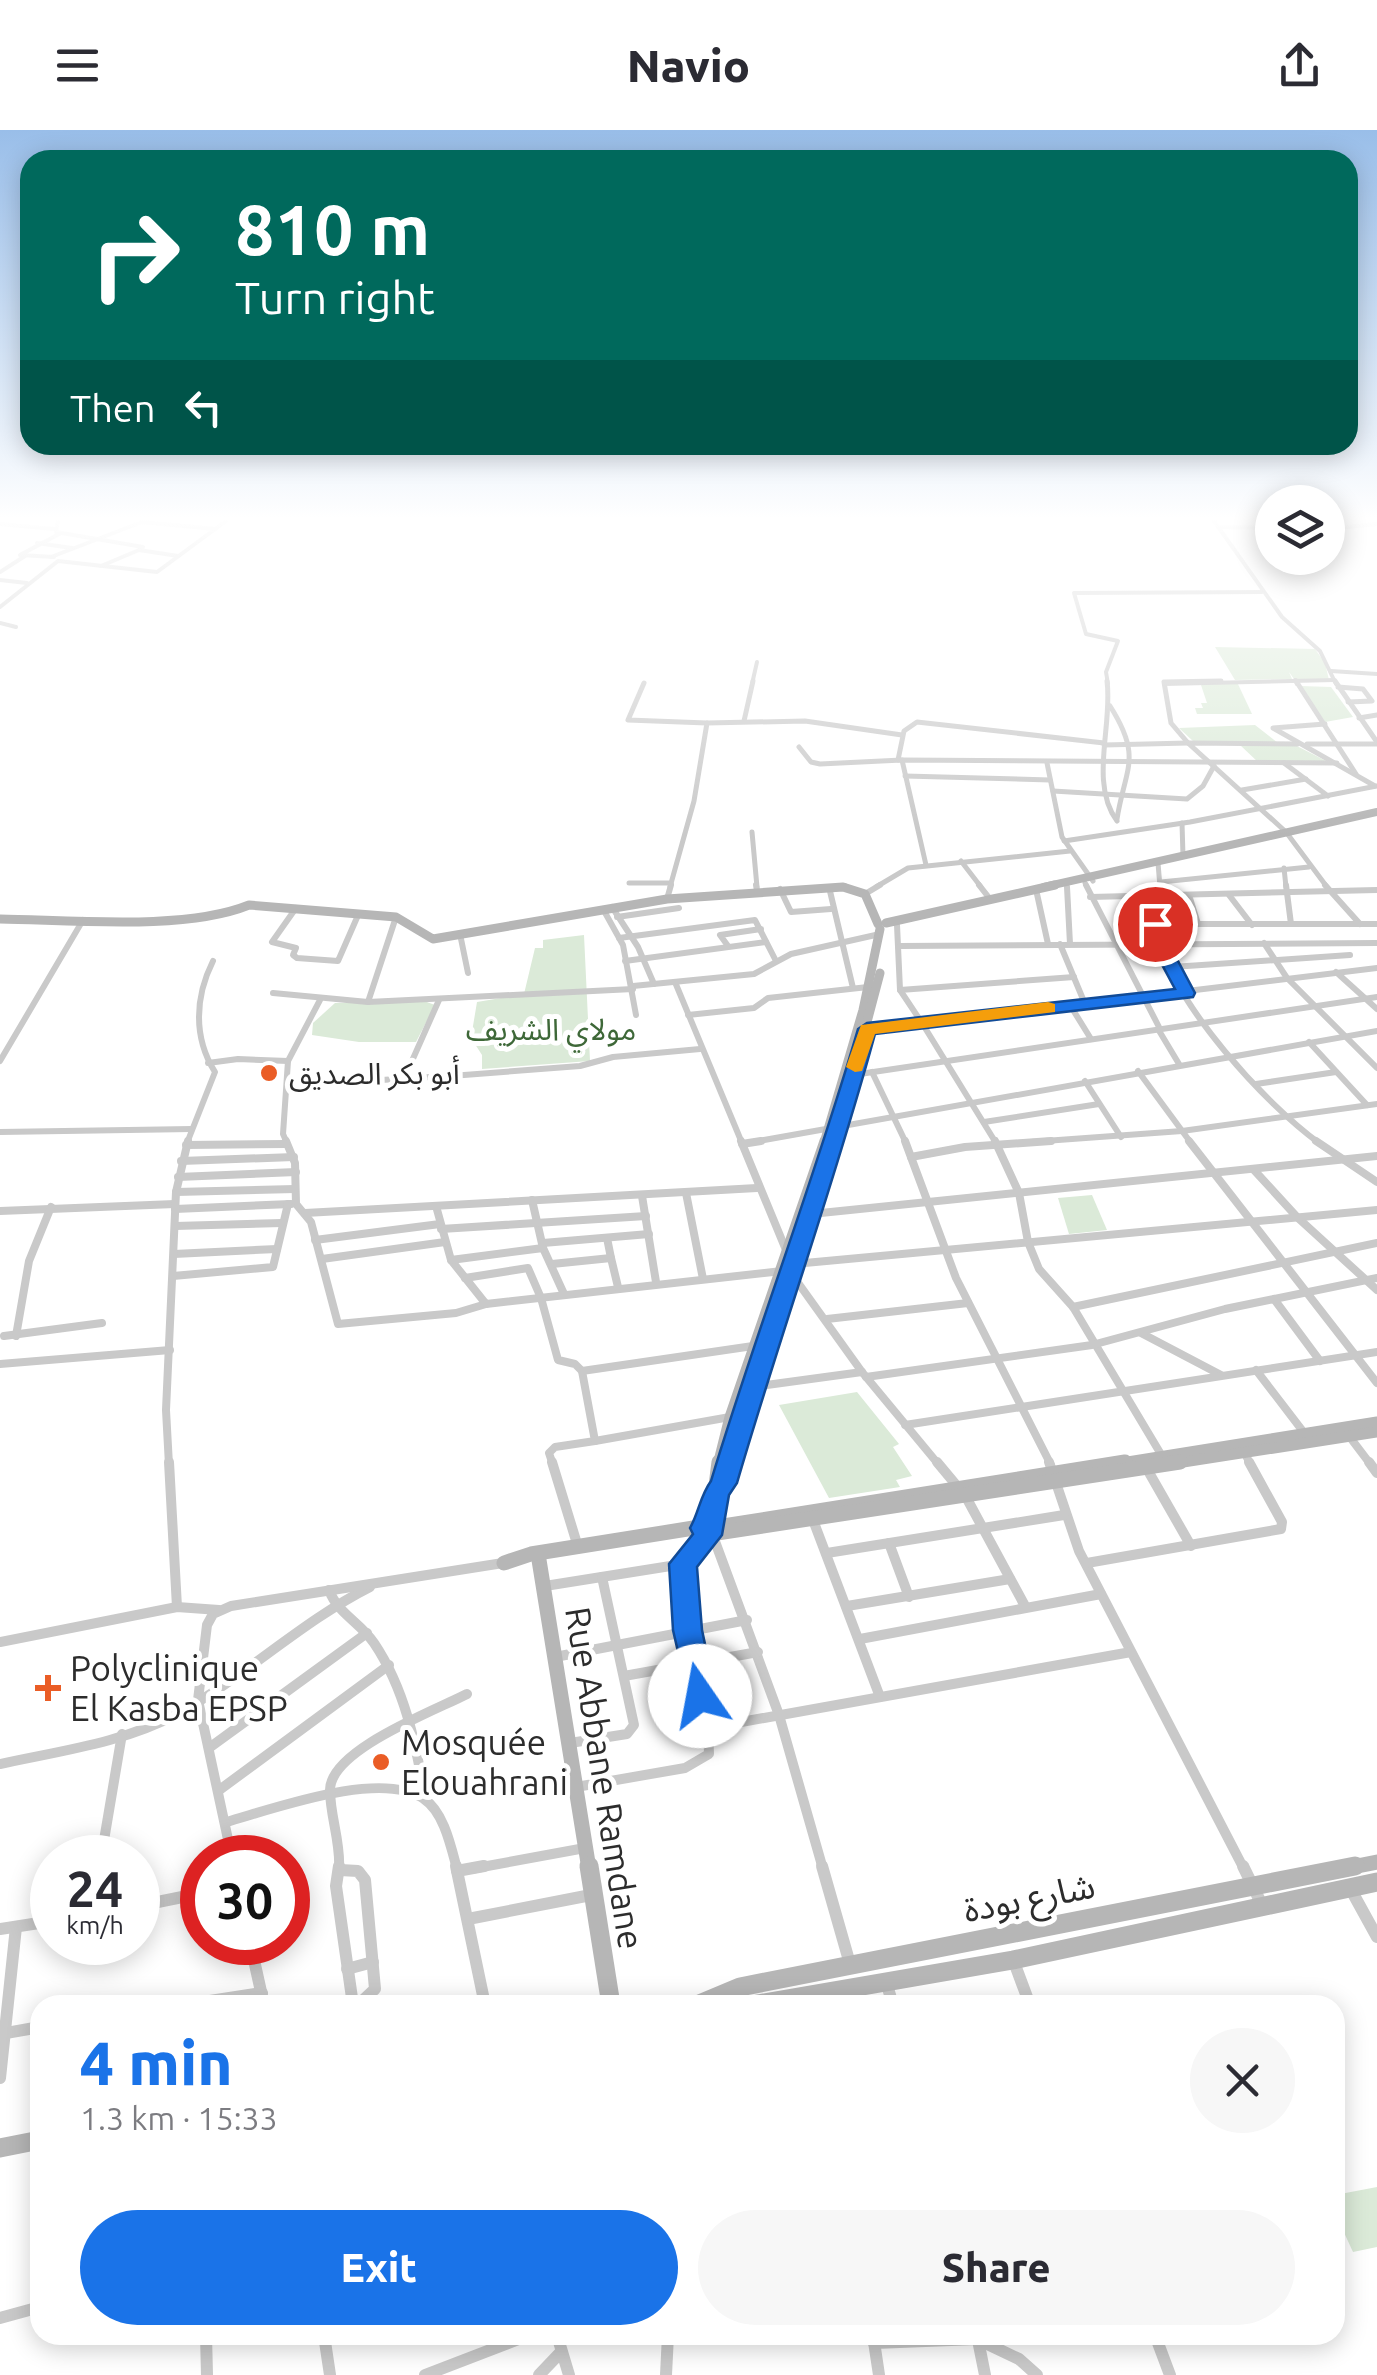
<!DOCTYPE html>
<meta charset="utf-8">
<style>
body{margin:0;font-family:Ubuntu,"Noto Sans Arabic",sans-serif;background:#f7f7f7;color:#2b2b33;height:100vh;display:flex;flex-direction:column;font-size:38px;white-space:nowrap}
*{box-sizing:border-box;margin:0}
p{font-size:32px;color:#7c7c81}
.icon{flex:none;width:55px;height:55px;fill:none;stroke:currentColor;stroke-width:2;stroke-linecap:round;stroke-linejoin:round}
.map{position:relative;flex:1;overflow:hidden}
.details{position:absolute;left:30px;top:1865px;width:1315px;height:350px;display:flex;flex-direction:column;background:#fff;border-radius:30px;box-shadow:0 5px 25px #0003}
.details>*{flex:none}
.top-card{position:absolute;left:20px;top:20px;width:1338px;height:305px;border-radius:30px;box-shadow:0 5px 25px #0003;background:#00695c;color:#fff;overflow:hidden}
.tools{position:absolute;left:1255px;top:355px;display:grid;gap:20px}
.tools a{display:grid;place-items:center;width:90px;height:90px;border-radius:50%;background:#fff;box-shadow:0 5px 25px #0003;font-size:50px}
.speed{position:absolute;left:30px;top:1705px;display:flex;gap:20px;font-size:50px;font-weight:700;text-align:center}
.speed>*{display:grid;place-content:center;width:130px;height:130px;border-radius:50%;background:#fff;box-shadow:0 5px 25px #0003;line-height:1}
.speed small{font-size:25px;font-weight:400}
.speed .limit{border:15px solid #d22;background:#fff;color:#111}
.pin{position:absolute;display:grid;place-items:center;width:85px;height:85px;color:#fff;margin:-42px;border:5px solid #fff;border-radius:50%;box-shadow:0 2px 10px #0007}
.me{position:absolute;width:110px;margin:-55px;rotate:348deg;stroke-linejoin:round;filter:drop-shadow(0 0 8px #0008)}
.turn{display:flex;align-items:center;gap:35px;height:210px;padding:0 50px;font-size:45px}
.turn .icon{width:130px;height:130px;stroke-width:2.5}
.turn b{display:block;font-size:70px;line-height:85px}
.then{display:flex;align-items:center;height:95px;padding:0 50px;background:#0003;gap:20px;font-size:38px}
.round{display:grid;place-items:center;flex:none;width:105px;height:105px;border-radius:52px;background:#f7f7f7}
.summary{display:flex;align-items:center;justify-content:space-between;height:170px;padding:0 50px}
h1{font-size:60px;font-weight:800;line-height:75px;color:#1a73e8}
.action{display:flex;gap:20px;margin-top:auto;padding:20px 50px}
.action a{flex:1;height:115px;border-radius:60px;background:#1a73e8;color:#fff;font-size:40px;font-weight:800;line-height:115px;text-align:center}
.action a+a{background:#f7f7f7;color:#2b2b33}
header{display:flex;justify-content:space-between;align-items:center;height:130px;padding:0 50px;background:#fff;font-size:45px;font-weight:800}
.map>svg:first-child{display:block}
.green{fill:#dbead8}
.lines{fill:none;stroke-linecap:round;stroke-linejoin:round}
.street-far5{stroke:#c9c9c9;stroke-width:4}
.street-far4{stroke:#c9c9c9;stroke-width:5}
.street-far3{stroke:#c9c9c9;stroke-width:6}
.street-far2{stroke:#c9c9c9;stroke-width:8}
.street-far1{stroke:#c9c9c9;stroke-width:10}
.street{stroke:#c9c9c9;stroke-width:12}
.secondary-far4{stroke:#b6b6b6;stroke-width:8}
.secondary-far3{stroke:#b6b6b6;stroke-width:9}
.secondary-far2{stroke:#b6b6b6;stroke-width:11}
.secondary-far1{stroke:#b6b6b6;stroke-width:15}
.secondary{stroke:#b6b6b6;stroke-width:19}
.route{fill:#1a73e8;stroke:#114b97;stroke-width:2.5}
.slow{fill:#f59e0b}
.poi-dot{fill:#ea5d26;stroke:#fff;stroke-width:4}
.labels{text-anchor:middle;dominant-baseline:central;stroke-width:10;stroke-linejoin:round;paint-order:stroke}
.park-label{font-size:30px;fill:#3e6838;stroke:#fff}
.poi-label{font-size:30px;fill:#2c2c2c;stroke:#fff;text-anchor:start}
.near-poi-label{font-size:35px;fill:#2c2c2c;stroke:#fff;text-anchor:start}
.near-street-label{font-size:35px;fill:#2c2c2c;stroke:#fff}
</style>
<header><svg class="icon" aria-label="menu" viewBox="0 0 24 24"><path d="M4 6h16M4 12h16M4 18h16"/></svg>Navio<svg class="icon" aria-label="share" viewBox="0 0 24 24"><path d="M12 15V3M7 8l5-5 5 5M5 13v7h14v-7"/></svg></header>
<div class="map">
<svg width="1377" height="2245" viewBox="0 0 1377 2245">
<rect width="100%" height="100%" fill="#fff"/>
<g class="green">
<path d="M1215,517L1315,519L1325,533L1329,550L1294,549L1289,542L1292,549L1235,550Z"/>
<path d="M1200,552H1237L1252,584H1197L1195,578H1203L1201,573H1207Z"/>
<path d="M1300,556L1331,557L1353,587L1325,592Z"/>
<path d="M1255,595L1278,613L1194,612L1179,598Z"/>
<path d="M1240,615H1295L1328,632L1259,633Z"/>
<path d="M584,805L590,931L482,939V925L471,908L477,872L524,864L535,818H543V810Z"/>
<path d="M424,871L435,875L416,912H359L312,905L313,893L335,873Z"/>
<path d="M1092,1065L1107,1100L1069,1104L1058,1068Z"/>
<path d="M857,1262L899,1314L893,1317L912,1346L896,1350L900,1357L829,1368L779,1275Z"/>
<path d="M1377,2057V2117L1353,2122L1335,2083V2065Z"/>
</g>
<g class="lines">
<g class="street-far5">
<path d="M58,391L56,402L143,417L139,420"/>
<path d="M1214,391L1282,487L1320,521L1336,554"/>
<path d="M0,394L54,399"/>
<path d="M1218,397L1272,398"/>
<path d="M1328,399L1377,394"/>
<path d="M37,413L72,418"/>
<path d="M51,427L142,392L215,399"/>
<path d="M54,427L20,425L61,403"/>
<path d="M101,436L139,420L178,426"/>
<path d="M0,442L25,426"/>
<path d="M0,450L27,453"/>
<path d="M0,477L58,431L157,442L226,391"/>
<path d="M0,493L16,497"/>
<path d="M1331,541L1377,544"/>
<path d="M1295,550L1297,554"/>
<path d="M752,554L757,532"/>
<path d="M1108,554L1106,542L1118,511L1086,504L1074,463L1262,462"/>
<path d="M1164,554L1334,550"/>
</g>
<g class="street-far4">
<path d="M1107,551C1113,595 1089,653 1117,691"/>
<path d="M1296,551L1356,644"/>
<path d="M1335,551L1377,612"/>
<path d="M644,553L628,590L707,593"/>
<path d="M1338,557L1363,559L1372,571L1348,572"/>
<path d="M1110,576C1143,628 1125,638 1117,689"/>
<path d="M1359,588L1377,585"/>
<path d="M744,591L753,551"/>
<path d="M1325,594L1273,598L1375,656"/>
<path d="M1188,613L1171,593L1164,552L1221,551"/>
<path d="M1298,614L1188,613L1286,702L1327,757"/>
<path d="M1307,614H1377"/>
<path d="M1104,615L1188,613"/>
<path d="M799,617L811,632L820,634L902,630L1337,633"/>
<path d="M898,630L904,601L917,592L1104,613"/>
<path d="M902,630L926,735"/>
<path d="M1047,633L1062,707L1093,751"/>
<path d="M1284,633L1328,666"/>
<path d="M905,646L1050,650"/>
<path d="M1242,660L1306,649"/>
<path d="M1053,661L1187,669L1203,656L1214,636"/>
<path d="M1182,693L1183,726"/>
<path d="M752,702L757,757"/>
<path d="M1064,711L1190,692L1377,656"/>
<path d="M961,731L981,757"/>
<path d="M1158,733L1160,757"/>
<path d="M1284,738L1286,757"/>
<path d="M1161,752L1309,737"/>
<path d="M629,753H669"/>
<path d="M1085,753L1087,757"/>
<path d="M670,757L694,671L707,593L805,591L902,605"/>
<path d="M876,757L908,738L1070,721"/>
</g>
<g class="street-far3">
<path d="M756,755L757,761"/>
<path d="M979,755L990,769"/>
<path d="M1086,755L1160,899"/>
<path d="M1160,755C1159,773 1155,791 1159,809C1175,875 1265,974 1319,1013"/>
<path d="M1286,755L1291,794"/>
<path d="M1325,755L1360,794"/>
<path d="M829,757L853,858"/>
<path d="M1067,757L1070,814"/>
<path d="M780,759L791,782L831,779"/>
<path d="M865,764L880,755"/>
<path d="M1037,764L1048,814"/>
<path d="M1189,765L1198,794"/>
<path d="M1229,765L1252,795"/>
<path d="M1090,767L1377,760"/>
<path d="M667,769L671,755"/>
<path d="M612,777L638,817L654,854"/>
<path d="M296,778L272,812L296,818L293,825L297,828L338,831L359,783"/>
<path d="M603,779L623,815L636,885"/>
<path d="M617,787L679,778"/>
<path d="M1155,794H1377"/>
<path d="M897,795L900,860L922,893L1377,838"/>
<path d="M460,804L468,843"/>
<path d="M619,808L755,790L776,831"/>
<path d="M1264,813L1287,848L1377,938"/>
<path d="M1060,814L1085,874"/>
<path d="M728,816L720,805L761,799"/>
<path d="M900,816L1377,813"/>
<path d="M625,831L766,812"/>
<path d="M1172,837L1350,825"/>
<path d="M1336,842L1377,879"/>
<path d="M675,852L742,1013"/>
<path d="M633,856L754,844L791,824L880,804"/>
<path d="M900,860L1074,847"/>
<path d="M273,863L368,872L633,859"/>
<path d="M368,872L396,787"/>
<path d="M1070,875L1091,909"/>
<path d="M688,885L754,878L768,868L868,857"/>
<path d="M867,899L922,893L996,1013"/>
<path d="M1158,899L1179,934"/>
<path d="M1309,912L1367,975"/>
<path d="M0,931L83,790"/>
<path d="M208,933L238,929L288,931"/>
<path d="M1138,941L1191,1013"/>
<path d="M872,942L906,1013"/>
<path d="M853,945L1377,867"/>
<path d="M287,949L381,950L464,945L580,936L613,927L700,919"/>
<path d="M404,949L439,870"/>
<path d="M1085,951L1121,1007"/>
<path d="M1256,954L1336,942"/>
<path d="M984,992L1099,974"/>
<path d="M0,1002L192,999"/>
<path d="M187,1013L215,942C193,907 195,867 213,831"/>
<path d="M287,1013L283,1004L288,931L320,870"/>
<path d="M747,1013L1377,901"/>
<path d="M1017,1013L1182,1001L1377,974"/>
</g>
<g class="street-far2">
<path d="M286,1011L295,1033L296,1074L311,1092L338,1194L456,1183L486,1174"/>
<path d="M741,1011L786,1120"/>
<path d="M905,1011L956,1148L1051,1335"/>
<path d="M995,1011L1019,1063L1028,1112L1039,1139L1073,1177L1162,1326"/>
<path d="M1189,1011L1377,1253"/>
<path d="M1316,1011L1377,1052"/>
<path d="M742,1014L761,1011"/>
<path d="M186,1015L286,1014"/>
<path d="M911,1027L965,1017L1051,1011"/>
<path d="M181,1031L294,1027"/>
<path d="M1254,1040L1297,1087L1377,1160"/>
<path d="M178,1047L296,1042"/>
<path d="M176,1062L295,1059"/>
<path d="M686,1063L703,1149"/>
<path d="M642,1066L656,1152"/>
<path d="M532,1070L543,1118L564,1164"/>
<path d="M436,1076L451,1130L486,1174L782,1141"/>
<path d="M175,1079L291,1074"/>
<path d="M0,1081L175,1074"/>
<path d="M305,1083L757,1058"/>
<path d="M811,1084L1377,1026"/>
<path d="M175,1096L282,1093"/>
<path d="M441,1099L646,1086"/>
<path d="M315,1110L440,1094"/>
<path d="M543,1113L649,1104"/>
<path d="M174,1124L277,1119"/>
<path d="M611,1128L618,1157"/>
<path d="M322,1129L445,1112"/>
<path d="M451,1130L543,1118"/>
<path d="M552,1134L611,1128L607,1108"/>
<path d="M794,1134L1377,1080"/>
<path d="M791,1143L862,1242L939,1335"/>
<path d="M173,1146L273,1137L288,1074"/>
<path d="M465,1148L528,1138L541,1168L558,1230L575,1234L582,1241L595,1311L555,1317L549,1323L553,1335"/>
<path d="M1274,1169L1320,1231"/>
<path d="M1073,1177L1377,1113"/>
<path d="M827,1189L968,1173"/>
<path d="M1141,1203L1221,1245"/>
<path d="M4,1206L102,1193"/>
<path d="M16,1206L29,1131L51,1077"/>
<path d="M0,1234L170,1220"/>
<path d="M1256,1240L1305,1304"/>
<path d="M582,1241L753,1216"/>
<path d="M866,1247L1092,1215L1225,1179L1377,1148"/>
<path d="M752,1257L862,1242"/>
<path d="M905,1295L1377,1222"/>
<path d="M1349,1306L1371,1335"/>
<path d="M595,1311L730,1287"/>
<path d="M1245,1324L1251,1335"/>
<path d="M169,1335L166,1280L176,1062L188,1011"/>
</g>
<g class="street-far1">
<path d="M169,1332L177,1477"/>
<path d="M552,1332L578,1417"/>
<path d="M937,1332L957,1356"/>
<path d="M1049,1332L1079,1421L1244,1739"/>
<path d="M1369,1332L1377,1343"/>
<path d="M1147,1339L1191,1416"/>
<path d="M966,1367L1025,1476"/>
<path d="M813,1390L880,1567"/>
<path d="M713,1406L779,1585L823,1739"/>
<path d="M889,1413L909,1467"/>
<path d="M827,1423L1064,1385"/>
<path d="M1087,1433L1281,1399L1282,1392L1249,1332"/>
<path d="M545,1456L683,1434"/>
<path d="M329,1460C338,1484 360,1492 374,1513C405,1559 416,1614 425,1668"/>
<path d="M847,1476L1010,1449"/>
<path d="M860,1509L1101,1464"/>
<path d="M0,1512L177,1477L219,1480"/>
<path d="M555,1527L747,1490"/>
<path d="M624,1546L758,1522"/>
<path d="M708,1598L1131,1522"/>
<path d="M570,1613L627,1604L634,1595L602,1447"/>
<path d="M209,1618L367,1503"/>
<path d="M0,1634C59,1621 123,1613 177,1584C245,1547 301,1492 370,1457"/>
<path d="M576,1657L685,1638L709,1624L708,1598L687,1500L683,1434L691,1430L709,1405"/>
<path d="M218,1661L389,1535"/>
<path d="M226,1692C273,1679 381,1639 424,1669C444,1682 451,1717 457,1739"/>
<path d="M101,1728L122,1604"/>
<path d="M232,1728L198,1570L207,1495L213,1484L231,1476L503,1433"/>
<path d="M339,1739C341,1713 330,1686 330,1660C330,1620 434,1581 467,1564"/>
<path d="M471,1739L585,1718"/>
</g>
<g class="street">
<path d="M339,1736L336,1756L353,1875"/>
<path d="M456,1736L485,1875"/>
<path d="M822,1736L850,1834"/>
<path d="M1243,1736L1262,1775"/>
<path d="M340,1740L358,1741L365,1750L375,1859L358,1875"/>
<path d="M457,1741L484,1736"/>
<path d="M1350,1758L1377,1807"/>
<path d="M138,1776L202,1763"/>
<path d="M468,1789L591,1765"/>
<path d="M0,1799L52,1791"/>
<path d="M250,1812L264,1875"/>
<path d="M1014,1832L1030,1875"/>
<path d="M347,1839L373,1832"/>
<path d="M887,1855L893,1875"/>
<path d="M184,1875L262,1863"/>
<path d="M0,1904L40,1897"/>
<path d="M0,1948L16,1797"/>
<path d="M0,2188L40,2177"/>
<path d="M206,2205L207,2245"/>
<path d="M324,2205L330,2245"/>
<path d="M557,2205L569,2245"/>
<path d="M873,2205L879,2245"/>
<path d="M1155,2205L1170,2245"/>
<path d="M978,2210L985,2245"/>
<path d="M874,2213L977,2209L1019,2229L1037,2245"/>
<path d="M425,2245L529,2205"/>
<path d="M539,2245L560,2223"/>
<path d="M666,2245L668,2205"/>
</g>
<g class="secondary-far4">
<path d="M838,757H844"/>
<path d="M1044,757L1377,682"/>
</g>
<g class="secondary-far3">
<path d="M0,789C71,790 185,801 249,775L396,787L433,809L667,769L843,757L865,764L878,794"/>
<path d="M886,793L1055,755"/>
<path d="M824,1013L863,880L880,799"/>
<path d="M835,1013L880,843"/>
</g>
<g class="secondary-far2">
<path d="M718,1335L730,1287L825,1011"/>
<path d="M729,1335L836,1011"/>
<path d="M1109,1335L1377,1292"/>
<path d="M1164,1335L1377,1302"/>
</g>
<g class="secondary-far1">
<path d="M715,1364L730,1332"/>
<path d="M711,1395L719,1332"/>
<path d="M717,1397L1125,1332"/>
<path d="M717,1403L1180,1332"/>
<path d="M539,1430L589,1739"/>
<path d="M504,1433L531,1424L706,1396"/>
<path d="M1342,1739L1377,1732"/>
</g>
<g class="secondary">
<path d="M589,1736L611,1875"/>
<path d="M697,1875L740,1857L1355,1736"/>
<path d="M752,1875L1013,1830L1377,1752"/>
<path d="M0,2018L40,2010"/>
</g>
</g>
<linearGradient id="sky" x2="0" y2="1"><stop stop-color="#99bee9"/><stop offset="0.55" stop-color="#fff"/><stop offset="1" stop-color="#fff" stop-opacity="0"/></linearGradient>
<rect width="1377" height="705" fill="url(#sky)"/>
<path class="route" d="M1155,789L1164,794L1169,814L1195,863L1193,867L875,904C834,1055 781,1202 737,1353L729,1365L722,1405L697,1437L702,1500L716,1566L711,1574L700,1578L690,1574L673,1500L669,1434L693,1404L690,1398C699,1382 700,1366 711,1351C757,1199 814,1051 858,899L867,893L1175,859L1151,814L1147,794Z"/>
<path class="slow" d="M1048,872L1055,874V882L875,904L862,941L855,942L846,937L861,895Z"/>
<g class="poi-dot">
<circle cx="269" cy="943" r="10"/>
<path d="M43 1543h10v10h10v10h-10v10h-10v-10h-10v-10h10z"/>
<circle cx="381" cy="1632" r="10"/>
</g>
<g class="labels">
<g class="park-label">
<text x="551" y="899">مولاي الشريف</text>
</g>
<g class="poi-label">
<text x="289" y="943">أبو بكر الصديق</text>
</g>
<g class="near-poi-label">
<text x="70" y="1538">Polyclinique<tspan x="70" dy="40">El Kasba EPSP</tspan></text>
<text x="401" y="1612">Mosquée<tspan x="401" dy="40">Elouahrani</tspan></text>
</g>
<g class="near-street-label">
<text transform="translate(605 1648) rotate(81)">Rue Abbane Ramdane</text>
<text transform="translate(1029 1767) rotate(-11)">شارع بودة</text>
</g>
</g>
</svg>
<div class="tools">
<a><svg class="icon" aria-label="layers" viewBox="0 0 24 24"><path d="M12 4l9 5-9 5-9-5zM3 14l9 5 9-5"/></svg></a>
</div>
<div class="speed"><div>24<small>km/h</small></div><div class="limit">30</div></div>
<div class="pin" style="left:1155px;top:794px;background:#d93025"><svg class="icon" aria-label="arrive" viewBox="0 0 24 24"><path d="M6 21V4h12l-3 4 3 4H6"/></svg></div>
<svg class="me" style="left:700px;top:1566px" viewBox="-20 -20 40 40"><circle r="19" fill="#fff"/><path d="M0-13L10 11 0 6-10 11z" fill="#1a73e8"/></svg>
<div class="top-card">
<div class="turn"><svg class="icon" aria-label="right" viewBox="0 0 24 24"><path d="M7 20v-9h11M14 6l5 5-5 5"/></svg><div><b>810 m</b>Turn right</div></div>
<div class="then">Then<svg class="icon" aria-label="left" viewBox="0 0 24 24"><path d="M17 20v-9H6M10 6l-5 5 5 5"/></svg></div>
</div>
<section class="details">
<div class="summary"><div><h1>4 min</h1><p>1.3 km · 15:33</p></div><a class="round"><svg class="icon" aria-label="close" viewBox="0 0 24 24"><path d="M6 6l12 12M18 6L6 18"/></svg></a></div>
<div class="action"><a>Exit</a><a>Share</a></div>
</section>
</div>
